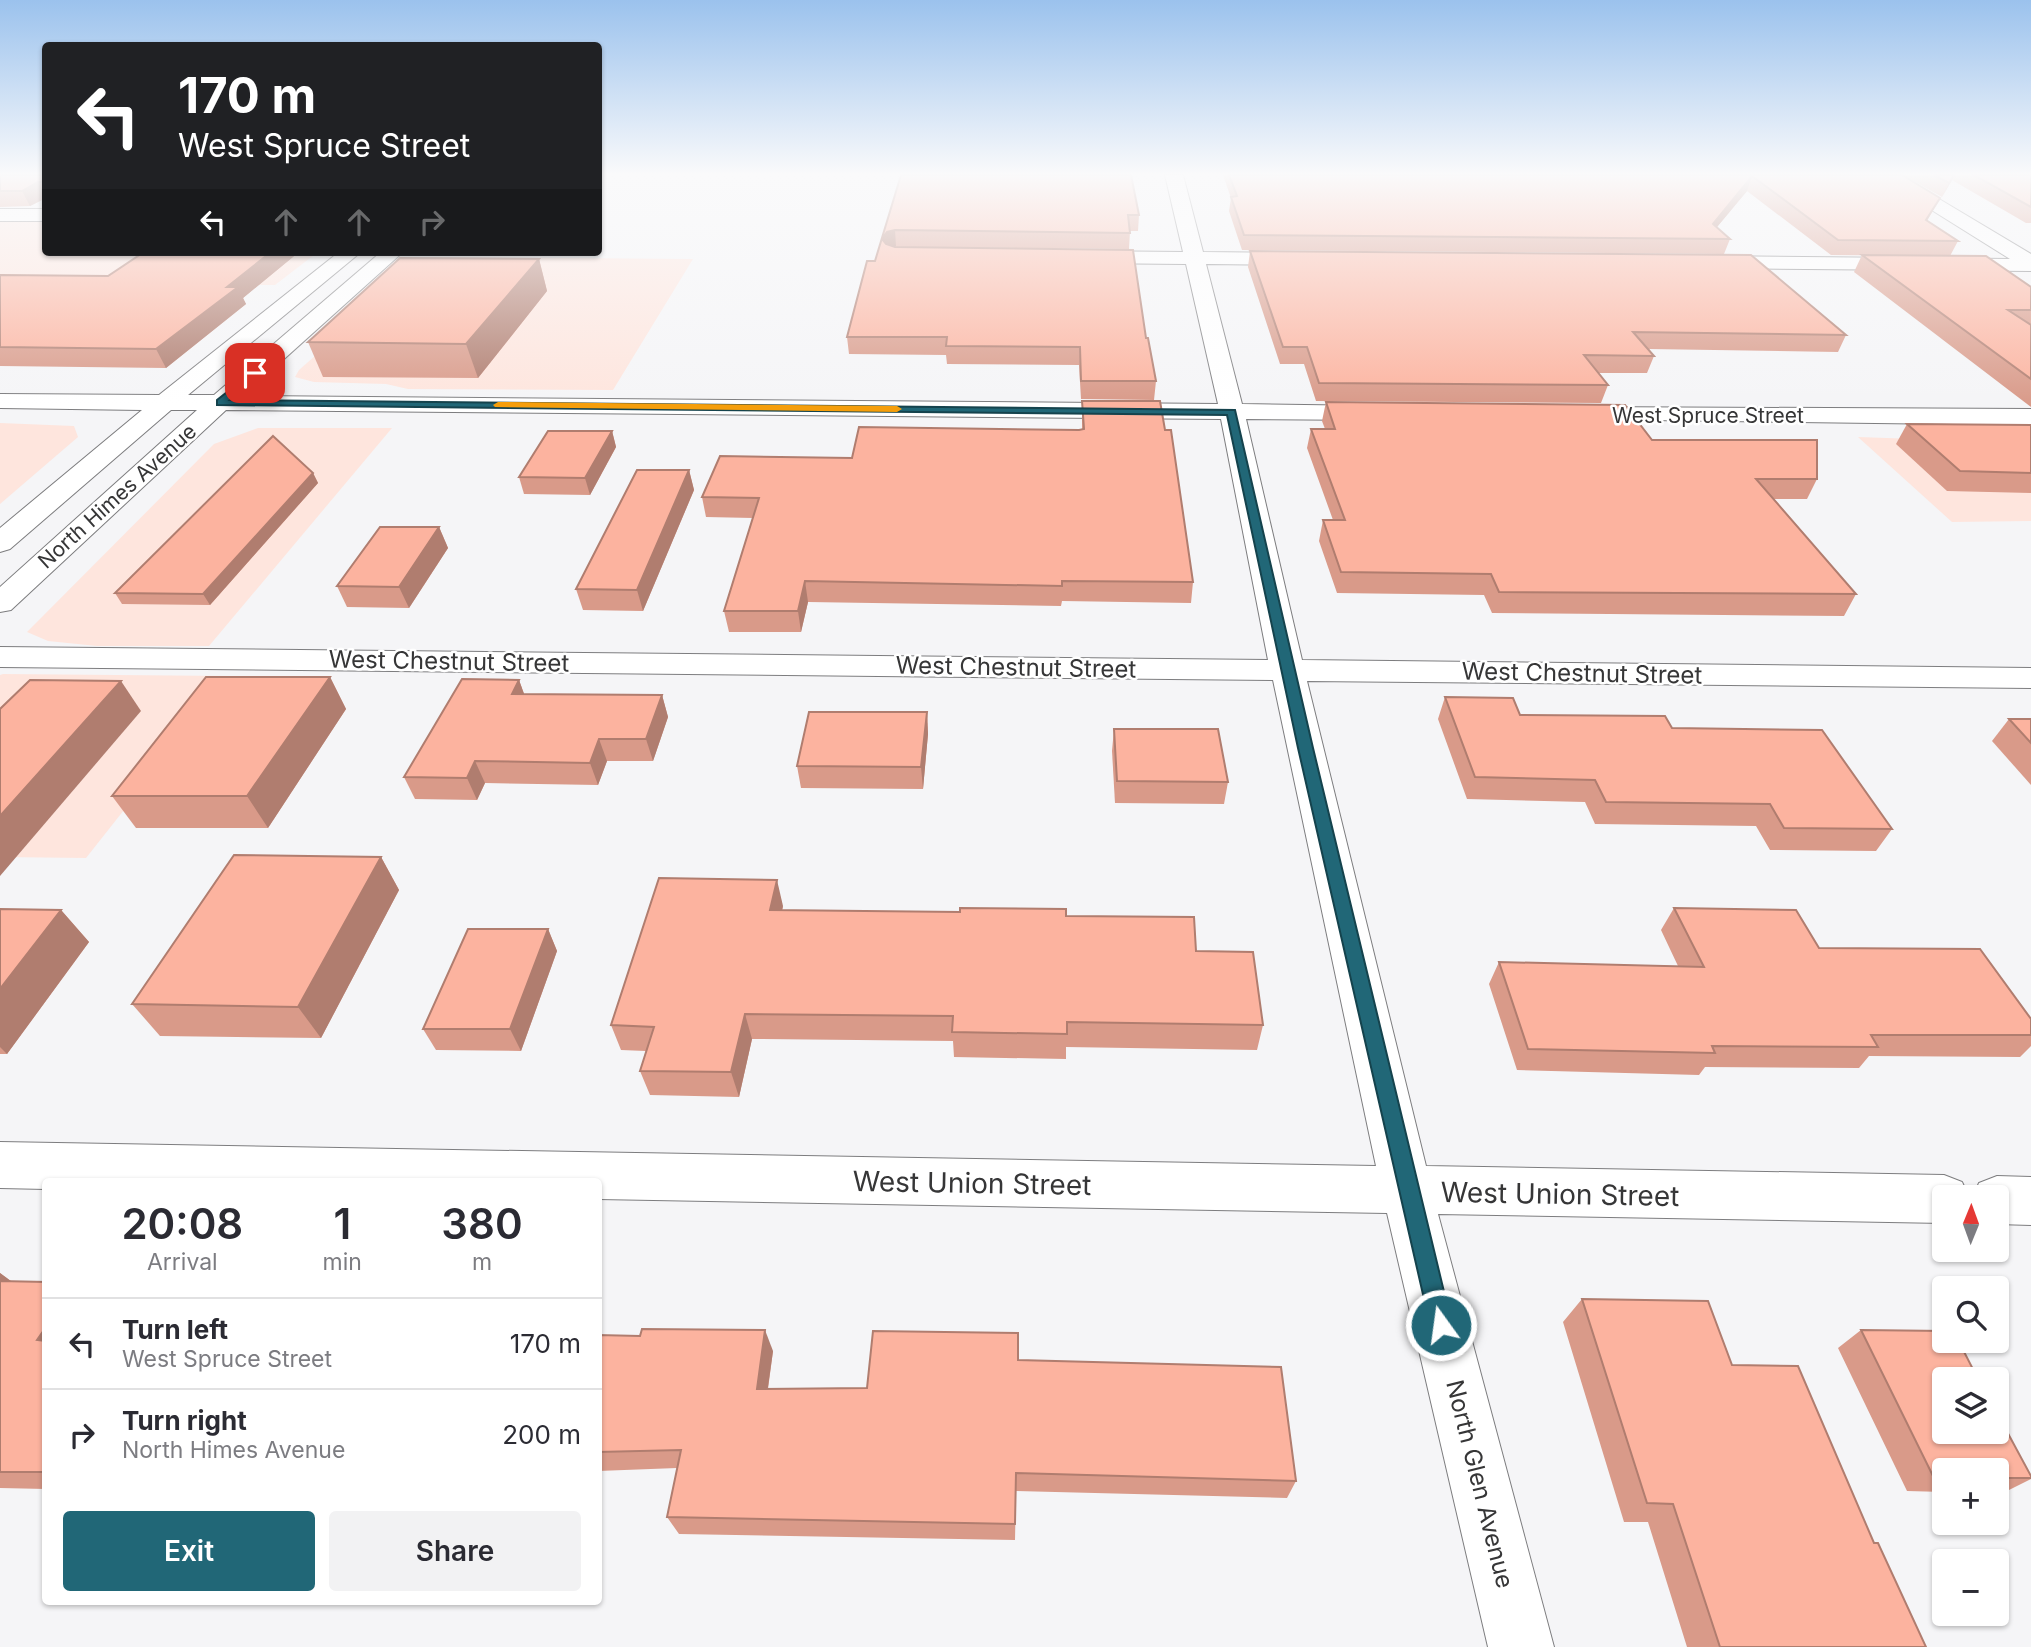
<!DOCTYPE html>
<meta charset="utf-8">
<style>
body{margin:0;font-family:Inter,sans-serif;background:#f2f2f3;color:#2b2b33;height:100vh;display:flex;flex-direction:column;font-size:26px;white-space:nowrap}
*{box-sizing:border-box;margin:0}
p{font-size:23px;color:#7c7c81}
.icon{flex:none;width:38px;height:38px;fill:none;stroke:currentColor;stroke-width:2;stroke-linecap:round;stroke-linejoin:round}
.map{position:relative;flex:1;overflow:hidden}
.panel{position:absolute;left:42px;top:1178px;width:560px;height:427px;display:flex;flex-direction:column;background:#fff;border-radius:7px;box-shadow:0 2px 5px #0004}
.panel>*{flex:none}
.banner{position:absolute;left:42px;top:42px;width:560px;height:214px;border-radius:7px;box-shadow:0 2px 5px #0004;background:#202124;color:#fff;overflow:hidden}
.needle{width:46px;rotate:1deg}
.fabs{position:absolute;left:1932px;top:1185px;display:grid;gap:14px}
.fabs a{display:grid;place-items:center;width:77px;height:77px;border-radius:7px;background:#fff;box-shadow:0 2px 5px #0004;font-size:35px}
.pin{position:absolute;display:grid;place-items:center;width:60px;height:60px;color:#fff;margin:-30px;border-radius:14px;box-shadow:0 4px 10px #0006}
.me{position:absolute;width:77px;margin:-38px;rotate:346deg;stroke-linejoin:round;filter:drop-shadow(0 0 5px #0008)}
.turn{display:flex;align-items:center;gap:24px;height:147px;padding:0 21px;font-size:32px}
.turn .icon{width:91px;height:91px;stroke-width:2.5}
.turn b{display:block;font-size:49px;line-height:60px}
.lanes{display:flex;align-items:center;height:66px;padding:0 21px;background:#0003;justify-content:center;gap:35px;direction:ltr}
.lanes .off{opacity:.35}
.eta{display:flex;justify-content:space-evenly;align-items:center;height:119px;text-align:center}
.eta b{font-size:42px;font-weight:600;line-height:49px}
.cta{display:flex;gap:14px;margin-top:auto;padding:14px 21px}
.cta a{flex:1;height:80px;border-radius:7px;background:#216777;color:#fff;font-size:28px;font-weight:600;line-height:80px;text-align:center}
.cta a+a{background:#f2f2f3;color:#2b2b33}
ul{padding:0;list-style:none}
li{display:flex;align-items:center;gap:21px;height:91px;padding:0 21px;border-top:2px solid #e1e1e2}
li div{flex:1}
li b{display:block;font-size:26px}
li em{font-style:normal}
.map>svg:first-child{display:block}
.commercial{fill:#fee5dd}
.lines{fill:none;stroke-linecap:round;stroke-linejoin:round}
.minor-casing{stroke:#7d7d7f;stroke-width:2}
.minor{fill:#fff;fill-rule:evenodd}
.wall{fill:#d99a89}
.shaded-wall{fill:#b07d6f}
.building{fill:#fcb39f;stroke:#b07d6f;stroke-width:2}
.route{fill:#216777;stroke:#15434d;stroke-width:2}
.slow{fill:#f59e0b}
.labels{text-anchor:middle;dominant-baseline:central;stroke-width:5;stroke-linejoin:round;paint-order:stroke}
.far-street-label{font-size:21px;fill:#363637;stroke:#fff}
.street-label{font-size:24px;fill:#363637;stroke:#fff}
.near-street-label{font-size:28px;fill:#363637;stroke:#fff}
</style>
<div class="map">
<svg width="2031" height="1647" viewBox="0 0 2031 1647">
<rect width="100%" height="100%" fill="#f5f5f7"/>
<g class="commercial">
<path d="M0,220H45L46,252H318L275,285L0,286Z"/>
<path d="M427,257L693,259L613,390L408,389L386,384L314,382L295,377L299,370Z"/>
<path d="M0,423L74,426L78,437L0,504Z"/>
<path d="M258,428H392L209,646H97L48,641L27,632L214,444Z"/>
<path d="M1858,437L2031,443V521L1952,522Z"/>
<path d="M0,675L3,674L230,676L86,858L0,857Z"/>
</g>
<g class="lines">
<g class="minor-casing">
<g id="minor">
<path d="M1165,175H1183L1203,252L1301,253L1308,255L1311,259L1308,263L1301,265L1206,264L1242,404L1374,406L1383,408L1386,413L1383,418L1374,420L1246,419L1302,660L2031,668V688L1307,681L1426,1166L1944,1175L1962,1182L1969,1197H1944V1223L1438,1214L1554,1647H1488L1387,1213L598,1199V1181H46V1189L0,1188V1142L1376,1166L1273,680L0,667V647L1268,660L1221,419L226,410L11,610L0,612V587L197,410H171L10,549L0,552V528L142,410L0,408V394L159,395L339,252H361L188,395H214L381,252H403L243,396L1218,404L1186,264L1081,263L1074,261L1071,257L1074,253L1081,251L1183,252Z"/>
<path d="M1880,175H1899L2031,254V271L1708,268L1701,266L1698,262L1701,258L1708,256L2010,259L1882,179Z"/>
<rect x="0" y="209" width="46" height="12"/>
<path d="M1582,407L2031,409V425L1573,419L1570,414L1573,409Z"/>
<path d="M1997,1176L2031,1177V1225L1997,1224V1197H1973L1979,1183Z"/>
</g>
</g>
<use href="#minor" class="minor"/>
</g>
<g class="wall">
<path d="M0,175H46V198L30,206L0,207Z"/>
<path d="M901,175L1139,215L1138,231H1130L1129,249L894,247L1146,338L1156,381L1154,400L1081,399L1079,365L947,364L946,355L849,354L847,337L875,261Z"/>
<path d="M1223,175H1902L1940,198L1927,221L1958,241L1950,256L1831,255L1747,191L1717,227L1730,239L1724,254L1242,250L1229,211L1231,198Z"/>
<path d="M1903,175H2031V223H2026L1952,180L1942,197Z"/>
<path d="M1250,251L1846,335L1838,352L1649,349L1654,356L1647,373H1598L1608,385L1601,403L1316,401L1304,364H1280L1248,267Z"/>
<path d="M144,252H299L243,298L246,304L166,368L0,366V275L108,276Z"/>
<path d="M1862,255L2031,287V407L1854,272Z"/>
<path d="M539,259L547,291L478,378L323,377L308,342Z"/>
<path d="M1082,401L1193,582L1191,603L1062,601L1061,606L808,602L801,632H729L724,611L753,518L706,517L702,497L852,458L1079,430L1082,429Z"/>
<path d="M1326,402L1652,440L1817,479L1807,499H1774L1856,594L1844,616L1492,613L1484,595L1337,593L1319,541L1323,520H1333L1307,448L1311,429H1325L1322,421Z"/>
<path d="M1907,424L2031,425V493L1947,491L1896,444Z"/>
<path d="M612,431L616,447L590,495L524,494L519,477Z"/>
<path d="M689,470L694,490L643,611L583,610L576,589Z"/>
<path d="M313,473L318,483L210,605L122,604L115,593Z"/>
<path d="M439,527L448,548L409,608L347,607L337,586Z"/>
<path d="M330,677L346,709L268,828H136L112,796Z"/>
<path d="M519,680L524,694L662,695L668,717L653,761H607L598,785L485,783L477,800L415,799L404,777Z"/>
<path d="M1445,697L1520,715L1672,728L1892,829L1876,851L1770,850L1756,826L1595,824L1585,802L1467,799L1438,719Z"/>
<path d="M927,712L928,734L923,789L801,788L797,766Z"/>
<path d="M2009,719H2031V785L1992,741Z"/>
<path d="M1114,729L1228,782L1224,804L1115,803L1112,751Z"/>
<path d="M381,857L399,890L321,1038L160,1036L132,1004Z"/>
<path d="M783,906L782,911L1066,916L1196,951L1263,1025L1257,1050L1066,1047V1059L954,1057L953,1041L752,1039L739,1097L650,1095L640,1071L646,1051L621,1050L611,1025Z"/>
<path d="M1674,908L1819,948L2031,1019V1046L2020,1057L1869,1056L1859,1068L1705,1067L1699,1075L1517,1070L1489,984L1499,962L1678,966L1661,930Z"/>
<path d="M0,909L61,910L89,942L7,1054H0Z"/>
<path d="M548,929L557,951L521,1051L436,1050L423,1029Z"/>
<path d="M0,1273L12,1282H46V1489L0,1488Z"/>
<path d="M1582,1299L1732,1365L1874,1543L1926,1647H1687L1648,1522H1624L1563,1322Z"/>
<path d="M1861,1330L2031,1476V1479L2003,1493H1997V1470H1944V1492L1907,1491L1838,1348Z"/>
<path d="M598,1335L773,1351L768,1389L867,1388L1018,1360L1296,1481L1287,1498L1016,1491L1015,1540L679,1534L667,1517L677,1468L598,1471Z"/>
</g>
<g class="shaded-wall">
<path d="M1954,175L1952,180L1942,197L1949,183Z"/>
<path d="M1752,176L1747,191L1707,239L1713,224Z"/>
<path d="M38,182L46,196V198L30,206L22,191Z"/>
<path d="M895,230L896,246L888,248L882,239L887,232Z"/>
<path d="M271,252H299L243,298L246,304L166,368L156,349L227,287Z"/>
<path d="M539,259L547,291L478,378L466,344Z"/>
<path d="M612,431L616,447L590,495L585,478Z"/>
<path d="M689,470L694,490L643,611L637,590Z"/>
<path d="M313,473L318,483L210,605L203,594Z"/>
<path d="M439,527L448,548L409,608L399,587Z"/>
<path d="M805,581L808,602L801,632L798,611Z"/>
<path d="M330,677L346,709L268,828L247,796Z"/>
<path d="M519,680L527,702L512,694Z"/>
<path d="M121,681L141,711L0,876V816Z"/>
<path d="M662,695L668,717L653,761L646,739Z"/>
<path d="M927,712L928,734L923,789L921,767Z"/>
<path d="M599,739L607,761L598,785L590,763Z"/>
<path d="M475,761L485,783L477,800L467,778Z"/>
<path d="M381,857L399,890L321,1038L298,1007Z"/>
<path d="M777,880L783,906L776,936L770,910Z"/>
<path d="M61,910L89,942L7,1054L0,1047V989Z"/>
<path d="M548,929L557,951L521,1051L510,1029Z"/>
<path d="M745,1014L752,1039L739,1097L731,1072Z"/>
<path d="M0,1273L19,1287L0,1296Z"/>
<path d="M46,1327V1346L37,1340Z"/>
<path d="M765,1330L773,1351L765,1408L757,1389Z"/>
</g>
<g class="building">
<path d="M0,175H46V182H38L22,191H0Z"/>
<path d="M901,175H1131L1139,215H1128L1130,233L895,230L887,232L882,239L886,244L895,247L1133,250L1146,338H1148L1156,381H1081L1080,347L946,346L947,337H847L867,261H875Z"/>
<path d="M1229,175H1902L1940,198L1926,220L1958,241L1838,240L1752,176L1713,224L1730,239L1244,235L1231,197L1237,196Z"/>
<path d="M1934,175H1954L1949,183Z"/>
<path d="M1974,175H2031V207Z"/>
<path d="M1250,251L1751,255L1846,335L1633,332L1654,356L1584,355L1608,385L1319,383L1307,347H1283Z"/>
<path d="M144,252H271L227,287H238L156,349L0,347V275L108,276Z"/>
<path d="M1862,255L1986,256L2031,287V310H2008L2031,325V379Z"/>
<path d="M400,258L539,259L466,344L308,342Z"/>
<path d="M1082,401H1160L1165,430H1171L1193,582L1062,581V586L805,581L798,611H724L759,498L702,497L720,456L852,458L859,427L1079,430L1084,429Z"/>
<path d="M1326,402L1625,405L1652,440H1817V479H1756L1856,594L1499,592L1491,574L1341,572L1323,520H1345L1311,429H1335Z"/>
<path d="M1907,424L2031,425V473L1960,471Z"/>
<path d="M548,431H612L585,478L519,477Z"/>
<path d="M273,436L313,473L203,594L115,593Z"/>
<path d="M637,470H689L637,590L576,589Z"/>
<path d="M380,527H439L399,587L337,586Z"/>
<path d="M206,677H330L247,796H112Z"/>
<path d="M462,679L519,680L512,694L662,695L646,739H599L590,763L475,761L467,778L404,777Z"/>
<path d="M30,680L121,681L0,816V709Z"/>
<path d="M1445,697L1513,698L1520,715L1665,716L1672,728L1822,730L1892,829L1784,828L1770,804L1606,802L1595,780L1475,777Z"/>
<path d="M809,712H927L921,767L797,766Z"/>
<path d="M2009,719H2031V743Z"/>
<path d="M1114,729H1218L1228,782L1117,781Z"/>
<path d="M234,855L381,857L298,1007L132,1004Z"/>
<path d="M659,878L777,880L770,910L960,912V908L1066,909V916L1194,917L1196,951L1253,952L1263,1025L1067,1022V1034L952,1032L953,1016L745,1014L731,1072L640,1071L654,1027L611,1025Z"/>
<path d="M1674,908L1796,910L1819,948L1980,949L2031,1019V1035H1871L1878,1047L1712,1046L1715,1053L1528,1049L1499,962L1704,967Z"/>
<path d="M0,909L61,910L0,989Z"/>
<path d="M468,929H548L510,1029H423Z"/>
<path d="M0,1281L46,1282V1327L37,1340L46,1341V1472H0Z"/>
<path d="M1582,1299L1708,1301L1732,1365L1798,1366L1874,1543H1878L1926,1647H1720L1673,1504L1647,1503Z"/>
<path d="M642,1329L765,1330L757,1389L867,1388L873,1331L1018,1333V1360L1281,1367L1296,1481L1016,1473L1015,1524L667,1517L681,1450L598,1452V1335L640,1336Z"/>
<path d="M1861,1330L1944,1331V1340H1958L1978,1379H1944V1432H1997V1413L2031,1476V1478H1997V1470H1944V1477L1933,1476Z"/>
</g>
<linearGradient id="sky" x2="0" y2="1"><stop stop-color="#9bc2ed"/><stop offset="0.43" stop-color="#fafafb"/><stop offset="1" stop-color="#fafafb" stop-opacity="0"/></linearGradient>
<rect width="2031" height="405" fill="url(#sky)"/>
<path class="route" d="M255,370L260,373L258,375L230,400L1235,410L1313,748L1452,1325L1449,1333L1441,1337L1433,1333L1430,1325L1298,748L1227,415L217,405V400Z"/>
<path class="slow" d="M498,402L897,406L902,409L897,412L495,407L493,405Z"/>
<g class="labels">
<g class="far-street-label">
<text x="1708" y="415">West Spruce Street</text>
<text transform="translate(117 496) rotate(-42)">North Himes Avenue</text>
</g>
<g class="street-label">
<text transform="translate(449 661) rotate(1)">West Chestnut Street</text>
<text transform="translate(1016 667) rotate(1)">West Chestnut Street</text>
<text transform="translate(1582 673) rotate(1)">West Chestnut Street</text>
<text transform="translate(1480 1484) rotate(76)">North Glen Avenue</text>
</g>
<g class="near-street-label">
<text transform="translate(972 1183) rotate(1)">West Union Street</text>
<text transform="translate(1560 1194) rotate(1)">West Union Street</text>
</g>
</g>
</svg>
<div class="fabs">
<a><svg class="needle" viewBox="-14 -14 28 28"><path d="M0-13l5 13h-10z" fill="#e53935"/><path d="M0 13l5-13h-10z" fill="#7c7c81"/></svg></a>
<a><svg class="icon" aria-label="search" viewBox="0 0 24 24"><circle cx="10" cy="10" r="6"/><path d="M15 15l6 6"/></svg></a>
<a><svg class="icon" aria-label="layers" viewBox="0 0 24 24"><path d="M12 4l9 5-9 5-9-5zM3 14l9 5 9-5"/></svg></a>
<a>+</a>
<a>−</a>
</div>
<div class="pin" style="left:255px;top:373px;background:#d93025"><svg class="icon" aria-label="arrive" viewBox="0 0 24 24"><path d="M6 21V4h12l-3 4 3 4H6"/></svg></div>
<svg class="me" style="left:1441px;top:1325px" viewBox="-20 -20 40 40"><circle r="17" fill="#216777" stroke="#fff" stroke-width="3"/><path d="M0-11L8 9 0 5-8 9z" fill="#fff"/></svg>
<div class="banner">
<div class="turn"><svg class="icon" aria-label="left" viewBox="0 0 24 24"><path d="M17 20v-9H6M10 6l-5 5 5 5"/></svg><div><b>170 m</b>West Spruce Street</div></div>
<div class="lanes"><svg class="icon" aria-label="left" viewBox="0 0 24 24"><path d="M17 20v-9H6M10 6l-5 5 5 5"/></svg><svg class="icon off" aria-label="ahead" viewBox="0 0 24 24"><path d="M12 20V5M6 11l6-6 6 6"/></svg><svg class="icon off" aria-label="ahead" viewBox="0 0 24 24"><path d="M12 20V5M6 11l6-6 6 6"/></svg><svg class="icon off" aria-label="right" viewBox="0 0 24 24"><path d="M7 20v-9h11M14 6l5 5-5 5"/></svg></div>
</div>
<section class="panel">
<div class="eta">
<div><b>20:08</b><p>Arrival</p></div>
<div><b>1</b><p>min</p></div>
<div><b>380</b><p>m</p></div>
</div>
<ul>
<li><svg class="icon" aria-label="left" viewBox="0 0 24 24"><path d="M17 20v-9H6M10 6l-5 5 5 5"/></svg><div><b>Turn left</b><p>West Spruce Street</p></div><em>170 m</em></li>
<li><svg class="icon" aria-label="right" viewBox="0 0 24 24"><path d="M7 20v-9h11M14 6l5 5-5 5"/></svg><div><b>Turn right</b><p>North Himes Avenue</p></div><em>200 m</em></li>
</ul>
<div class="cta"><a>Exit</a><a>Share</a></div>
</section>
</div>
